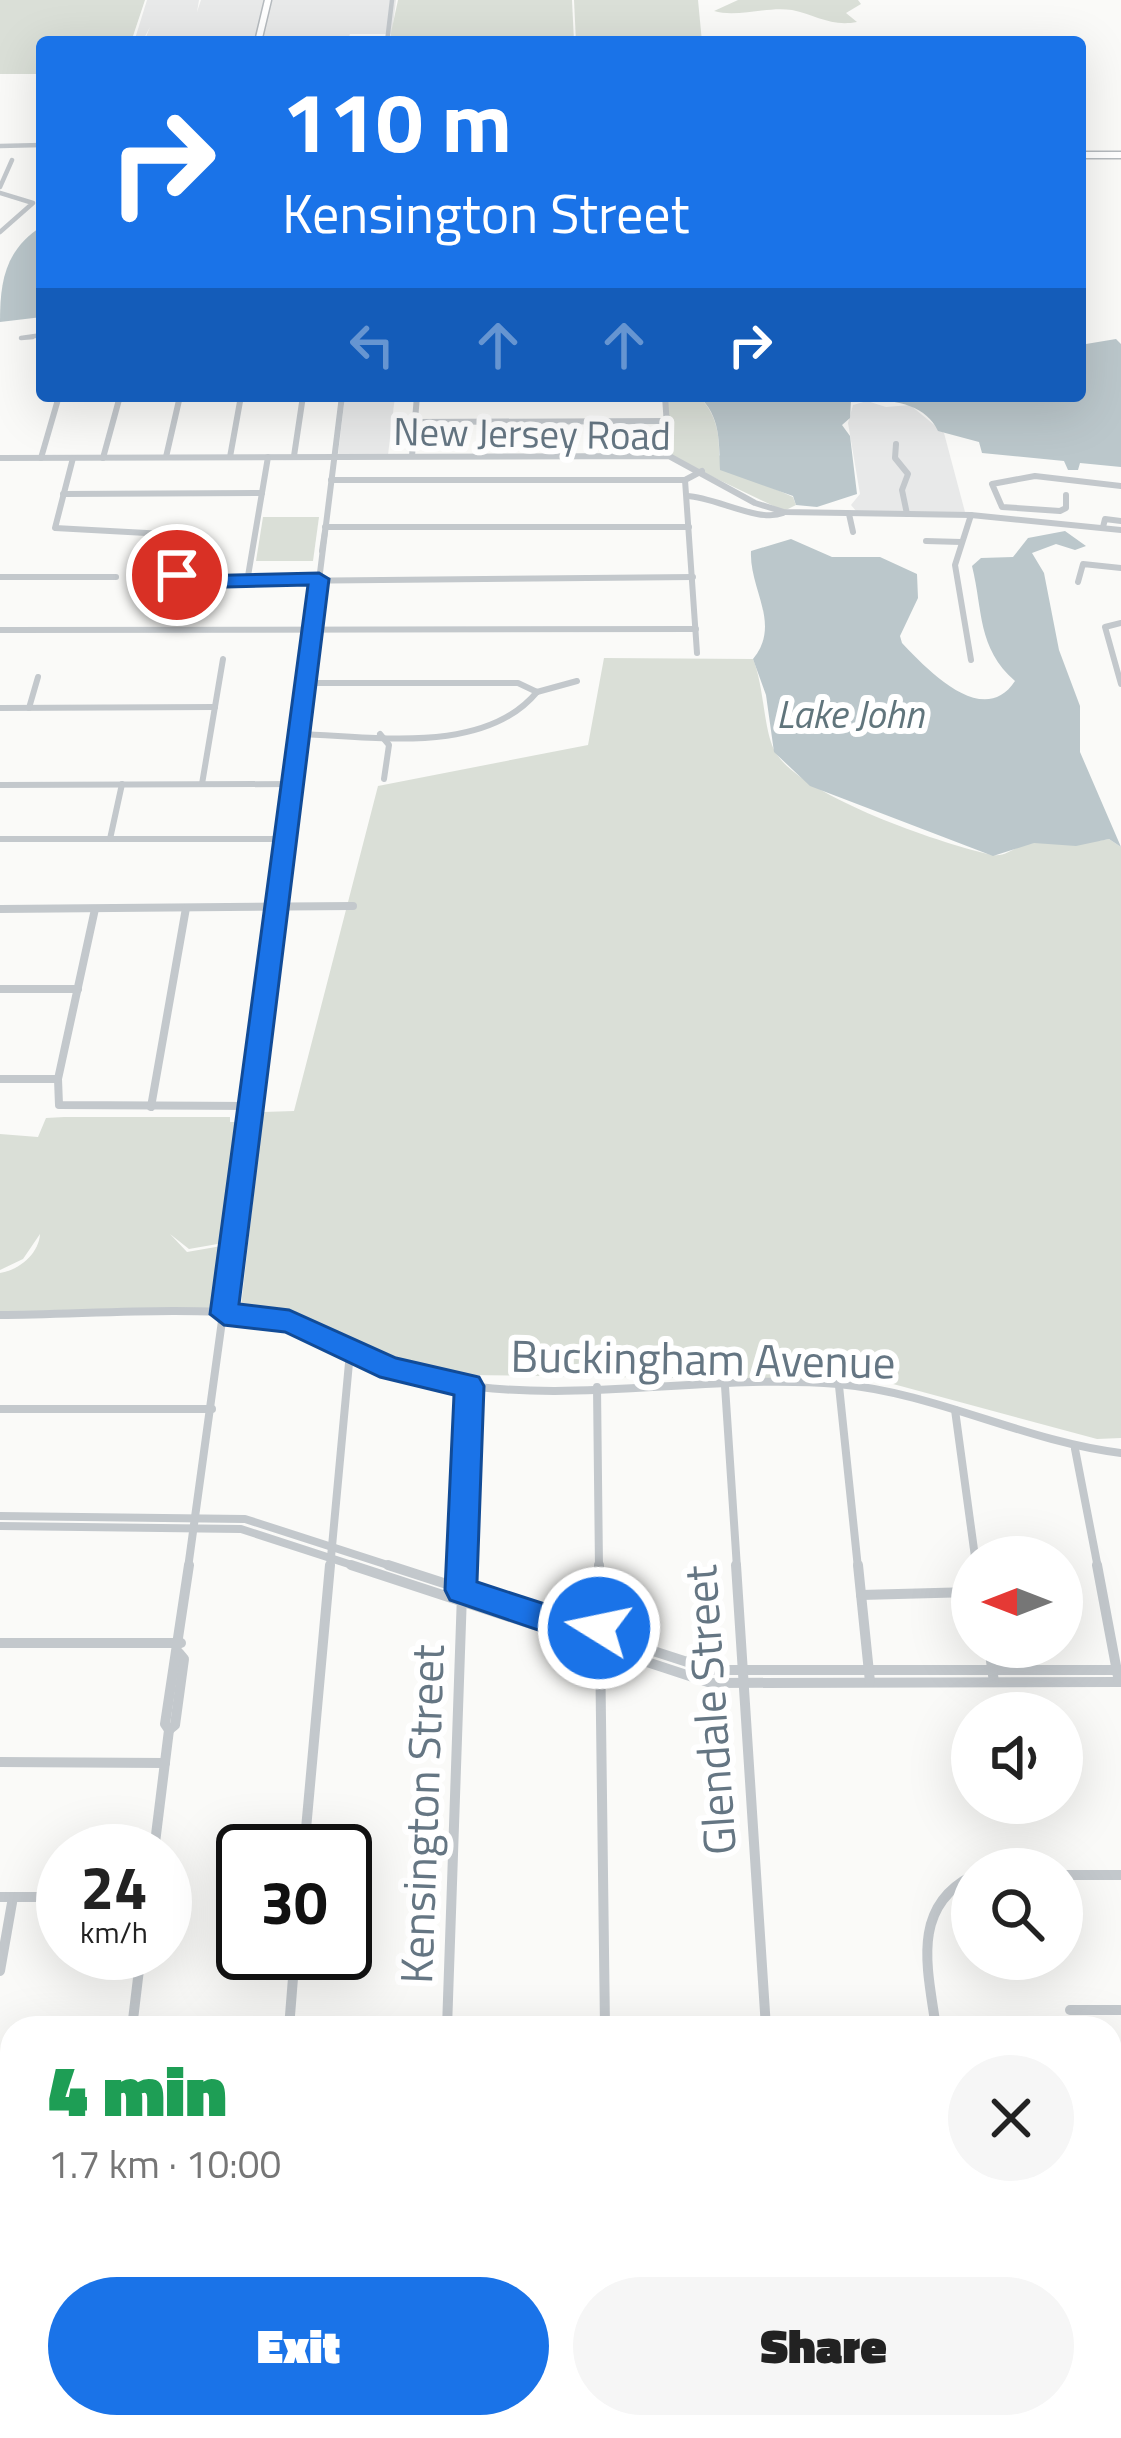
<!DOCTYPE html>
<meta charset="utf-8">
<style>
body{margin:0;font-family:"Titillium Web",sans-serif;background:#f6f6f6;color:#222;height:100vh;display:flex;flex-direction:column;font-size:45px;white-space:nowrap}
*{box-sizing:border-box;margin:0}
p{font-size:39px;color:#767676}
.icon{flex:none;width:66px;height:66px;fill:none;stroke:currentColor;stroke-width:2;stroke-linecap:round;stroke-linejoin:round}
.map{position:relative;flex:1;overflow:hidden}
.panel{position:absolute;left:0px;top:2016px;width:1122px;height:423px;display:flex;flex-direction:column;background:#fff;border-radius:36px 36px 0 0;box-shadow:0 12px 48px #0002}
.panel>*{flex:none}
.guide{position:absolute;left:36px;top:36px;width:1050px;height:366px;border-radius:12px;box-shadow:0 12px 48px #0002;background:#1a73e8;color:#fff;overflow:hidden}
.needle{width:78px;rotate:270deg}
.controls{position:absolute;left:951px;top:1536px;display:grid;gap:24px}
.controls a{display:grid;place-items:center;width:132px;height:132px;border-radius:50%;background:#fff;box-shadow:0 12px 48px #0002;font-size:60px}
.speed{position:absolute;left:36px;top:1824px;display:flex;gap:24px;font-size:60px;font-weight:700;text-align:center}
.speed>*{display:grid;place-content:center;width:156px;height:156px;border-radius:50%;background:#fff;box-shadow:0 12px 48px #0002;line-height:1}
.speed small{font-size:30px;font-weight:400}
.speed .limit{border:6px solid #111;border-radius:18px;background:#fff;color:#111}
.pin{position:absolute;display:grid;place-items:center;width:102px;height:102px;color:#fff;margin:-51px;border:6px solid #fff;border-radius:50%;box-shadow:0 3px 12px #0007}
.me{position:absolute;width:132px;margin:-66px;rotate:280deg;stroke-linejoin:round;filter:drop-shadow(0 0 9px #0008)}
.turn{display:flex;align-items:center;gap:42px;height:252px;padding:0 48px;font-size:54px}
.turn .icon{width:156px;height:156px;stroke-width:2.5}
.turn b{display:block;font-size:84px;line-height:102px}
.lanes{display:flex;align-items:center;height:114px;padding:0 48px;background:#0003;justify-content:center;gap:60px;direction:ltr}
.lanes .off{opacity:.35}
.round{display:grid;place-items:center;flex:none;width:126px;height:126px;border-radius:63px;background:#f6f6f6}
.summary{display:flex;align-items:center;justify-content:space-between;height:204px;padding:0 48px}
h1{font-size:72px;font-weight:800;line-height:90px;color:#1e9e55}
.button{display:flex;gap:24px;margin-top:auto;padding:24px 48px}
.button a{flex:1;height:138px;border-radius:72px;background:#1a73e8;color:#fff;font-size:48px;font-weight:800;line-height:138px;text-align:center}
.button a+a{background:#f6f6f6;color:#222}
.map>svg:first-child{display:block}
.built{fill:#e8e9e9}
.green{fill:#dadfd7}
.water{fill:#bbc7cb}
.lines{fill:none;stroke-linecap:round;stroke-linejoin:round}
.major-casing{stroke:#b5babe;stroke-width:9}
.minor-far3{stroke:#c3c8cc;stroke-width:4.5}
.minor-far2{stroke:#c3c8cc;stroke-width:6}
.minor-far1{stroke:#c3c8cc;stroke-width:8}
.minor{stroke:#c3c8cc;stroke-width:10}
.major{stroke:#fff;stroke-width:6}
.route{fill:#1a73e8;stroke:#114b97;stroke-width:3}
.labels{text-anchor:middle;dominant-baseline:central;stroke-width:12;stroke-linejoin:round;paint-order:stroke}
.far-street-label{font-size:39px;fill:#657683;stroke:#fff}
.far-water-label{font-size:39px;font-style:italic;fill:#60757c;stroke:#fff}
.street-label{font-size:45px;fill:#657683;stroke:#fff}
</style>
<div class="map">
<svg width="1121" height="2438" viewBox="0 0 1121 2438">
<rect width="100%" height="100%" fill="#fafaf8"/>
<g class="built">
<path d="M147,0H199L197,12L201,0H396L392,34H350L347,42H144L150,27L142,42H134Z"/>
<path d="M345,396H395L388,455H338Z"/>
<path d="M867,401L886,407L910,405L944,433L965,512H857L851,505L860,494L848,423L853,405Z"/>
</g>
<g class="green">
<path d="M0,0H145L131,42H42L37,74H0Z"/>
<path d="M398,0H572L574,42H389Z"/>
<path d="M574,0H698L702,42H576Z"/>
<path d="M738,0H858L861,4L846,13L857,22C831,27 816,15 792,10C767,6 737,18 714,11Z"/>
<path d="M665,396H698C715,411 720,433 719,455C741,481 763,482 793,497L796,505L784,511L669,456Z"/>
<path d="M263,517H319L313,561H256Z"/>
<path d="M604,658L753,659C765,687 763,737 778,756C808,798 941,844 993,855C1006,857 1014,847 1027,844C1054,839 1081,845 1109,839L1121,847V1438L1097,1439L882,1381L468,1375L404,1362L241,1306L263,1112L294,1111L378,786L588,745Z"/>
<path d="M64,1117H230V1122H245L225,1232L229,1242L189,1249L170,1234L187,1252L233,1244L224,1314L0,1315V1273C20,1270 39,1253 40,1234L23,1259L0,1270V1134L38,1137L46,1118Z"/>
</g>
<g class="water">
<path d="M42,226V317L0,322C0,281 5,250 42,226Z"/>
<path d="M1116,339L1121,344V467L1080,463L1078,470H1068L1064,461L982,453L979,442L938,431C924,400 881,398 851,401L850,418L842,425L850,436L857,494L817,507L796,505L793,496L720,470C719,443 721,415 698,396H1080V345Z"/>
<path d="M1065,531L1086,546L1075,550L1056,544L1032,553L1044,573L1059,650L1080,706V752L1121,847L1109,839L1076,846L1034,843L993,856L810,786L774,752L766,695L753,659C782,624 749,589 751,551L791,539L832,557H880L917,574L918,598L900,636L902,643C926,668 983,730 1015,681C977,648 983,610 972,566L981,558L1013,557L1028,538Z"/>
</g>
<g class="lines">
<g class="major-casing">
<g id="major">
<path d="M258,42L268,0"/>
<path d="M1080,155H1121"/>
</g>
</g>
<g class="minor-far3">
<path d="M387,42L392,0"/>
<path d="M0,146L42,145"/>
<path d="M0,187L12,160"/>
<path d="M0,193L33,203L0,232"/>
<path d="M33,337L21,338L42,335"/>
</g>
<g class="minor-far2">
<path d="M665,396L669,456"/>
<path d="M415,422L666,421"/>
<path d="M896,444L895,458L908,474L902,490L907,514"/>
<path d="M294,456L303,396"/>
<path d="M412,456L417,396"/>
<path d="M166,457L180,396"/>
<path d="M230,457L241,396"/>
<path d="M0,458L669,456L755,503L784,512L971,515L1121,530"/>
<path d="M41,458L59,396"/>
<path d="M73,458L55,528L183,535L177,575L186,582L693,577"/>
<path d="M103,458L120,396"/>
<path d="M331,480H685"/>
<path d="M63,494L262,493"/>
<path d="M1066,495V508L1060,511L1002,507L992,484L1035,476L1121,486"/>
<path d="M687,496C715,497 759,523 783,513"/>
<path d="M849,514L853,532"/>
<path d="M971,515L955,565L971,660"/>
<path d="M325,527H689"/>
<path d="M1103,527L1105,519L1121,521"/>
<path d="M926,541L961,542"/>
<path d="M322,551L325,531"/>
<path d="M0,577H116"/>
<path d="M247,582L268,457"/>
<path d="M1078,582L1083,564L1121,568"/>
<path d="M1121,623L1105,627L1121,684"/>
<path d="M0,630L696,629"/>
<path d="M697,653L685,480L702,471"/>
<path d="M305,683H518L537,692"/>
<path d="M537,692L577,681"/>
<path d="M0,708L215,707"/>
<path d="M29,708L38,677"/>
<path d="M299,734C373,736 484,756 537,692"/>
<path d="M380,734L389,745L384,779"/>
<path d="M202,784L223,659"/>
<path d="M0,785L292,784"/>
<path d="M0,839H286"/>
<path d="M110,839L122,784"/>
<path d="M279,902L342,396"/>
</g>
<g class="minor-far1">
<path d="M0,909L353,906"/>
<path d="M95,909L58,1079L59,1105L251,1106"/>
<path d="M0,989H78"/>
<path d="M0,1079H58"/>
<path d="M151,1107L186,908"/>
<path d="M234,1237L230,1232L240,1189"/>
<path d="M0,1315C78,1315 182,1306 256,1315C323,1324 379,1370 445,1382C573,1406 708,1373 838,1384C937,1393 1023,1441 1121,1453"/>
<path d="M725,1386L737,1568"/>
<path d="M839,1386L858,1568"/>
<path d="M597,1387L599,1568"/>
<path d="M0,1409H212"/>
<path d="M955,1410L975,1557"/>
<path d="M1075,1449L1098,1568"/>
<path d="M0,1516L245,1519L397,1568"/>
<path d="M0,1526L241,1529L361,1568"/>
<path d="M188,1568L280,899"/>
<path d="M330,1568L350,1352"/>
<path d="M463,1568L469,1386"/>
</g>
<g class="minor">
<path d="M351,1565L711,1683L1121,1682"/>
<path d="M388,1565L712,1670H1121"/>
<path d="M599,1565L605,2028"/>
<path d="M736,1565L766,2028"/>
<path d="M858,1565L870,1682"/>
<path d="M1097,1565L1119,1682"/>
<path d="M861,1595L972,1592"/>
<path d="M0,1643H181"/>
<path d="M989,1647L994,1682"/>
<path d="M169,1730L175,1725L184,1659L179,1653"/>
<path d="M0,1762L165,1763"/>
<path d="M154,1851L169,1730L165,1724L189,1565"/>
<path d="M304,1851L330,1565"/>
<path d="M1062,1875H1121"/>
<path d="M0,1897H63"/>
<path d="M0,1971L13,1897"/>
<path d="M1070,2010H1121"/>
<path d="M132,2028L141,1953"/>
<path d="M289,2028L295,1953"/>
<path d="M447,2028L463,1565"/>
<path d="M936,2028C928,1970 910,1908 972,1876"/>
<path d="M1110,2157H1121"/>
<path d="M0,2228H12"/>
<path d="M1110,2308H1121"/>
<path d="M0,2407H12"/>
<path d="M791,2427L792,2438"/>
<path d="M71,2438L72,2427"/>
<path d="M83,2438L85,2427"/>
</g>
<use href="#major" class="major"/>
</g>
<path class="route" d="M177,569L191,576L319,573L329,579L239,1304L289,1310L396,1358L479,1377L484,1386L477,1582L588,1618L599,1614L611,1618L616,1636L611,1647L600,1651L450,1600L445,1590L454,1395L380,1377L285,1332L224,1325L210,1314L308,585L186,588L167,575Z"/>
<g class="labels">
<g class="far-street-label">
<text transform="translate(532 433) rotate(1)">New Jersey Road</text>
</g>
<g class="far-water-label">
<text x="850" y="713">Lake John</text>
</g>
<g class="street-label">
<text transform="translate(703 1358) rotate(1)">Buckingham Avenue</text>
<text transform="translate(709 1710) rotate(-94)">Glendale Street</text>
<text transform="translate(421 1814) rotate(-88)">Kensington Street</text>
</g>
</g>
</svg>
<div class="controls">
<a><svg class="needle" viewBox="-14 -14 28 28"><path d="M0-13l5 13h-10z" fill="#e53935"/><path d="M0 13l5-13h-10z" fill="#767676"/></svg></a>
<a><svg class="icon" aria-label="sound" viewBox="0 0 24 24"><path d="M4 9h4l5-4v14l-5-4H4zM17 9q2 3 0 6"/></svg></a>
<a><svg class="icon" aria-label="search" viewBox="0 0 24 24"><circle cx="10" cy="10" r="6"/><path d="M15 15l6 6"/></svg></a>
</div>
<div class="speed"><div>24<small>km/h</small></div><div class="limit">30</div></div>
<div class="pin" style="left:177px;top:575px;background:#d93025"><svg class="icon" aria-label="arrive" viewBox="0 0 24 24"><path d="M6 21V4h12l-3 4 3 4H6"/></svg></div>
<svg class="me" style="left:599px;top:1628px" viewBox="-20 -20 40 40"><circle r="17" fill="#1a73e8" stroke="#fff" stroke-width="3"/><path d="M0-11L8 9 0 5-8 9z" fill="#fff"/></svg>
<div class="guide">
<div class="turn"><svg class="icon" aria-label="right" viewBox="0 0 24 24"><path d="M7 20v-9h11M14 6l5 5-5 5"/></svg><div><b>110 m</b>Kensington Street</div></div>
<div class="lanes"><svg class="icon off" aria-label="left" viewBox="0 0 24 24"><path d="M17 20v-9H6M10 6l-5 5 5 5"/></svg><svg class="icon off" aria-label="ahead" viewBox="0 0 24 24"><path d="M12 20V5M6 11l6-6 6 6"/></svg><svg class="icon off" aria-label="ahead" viewBox="0 0 24 24"><path d="M12 20V5M6 11l6-6 6 6"/></svg><svg class="icon" aria-label="right" viewBox="0 0 24 24"><path d="M7 20v-9h11M14 6l5 5-5 5"/></svg></div>
</div>
<section class="panel">
<div class="summary"><div><h1>4 min</h1><p>1.7 km · 10:00</p></div><a class="round"><svg class="icon" aria-label="close" viewBox="0 0 24 24"><path d="M6 6l12 12M18 6L6 18"/></svg></a></div>
<div class="button"><a>Exit</a><a>Share</a></div>
</section>
</div>
